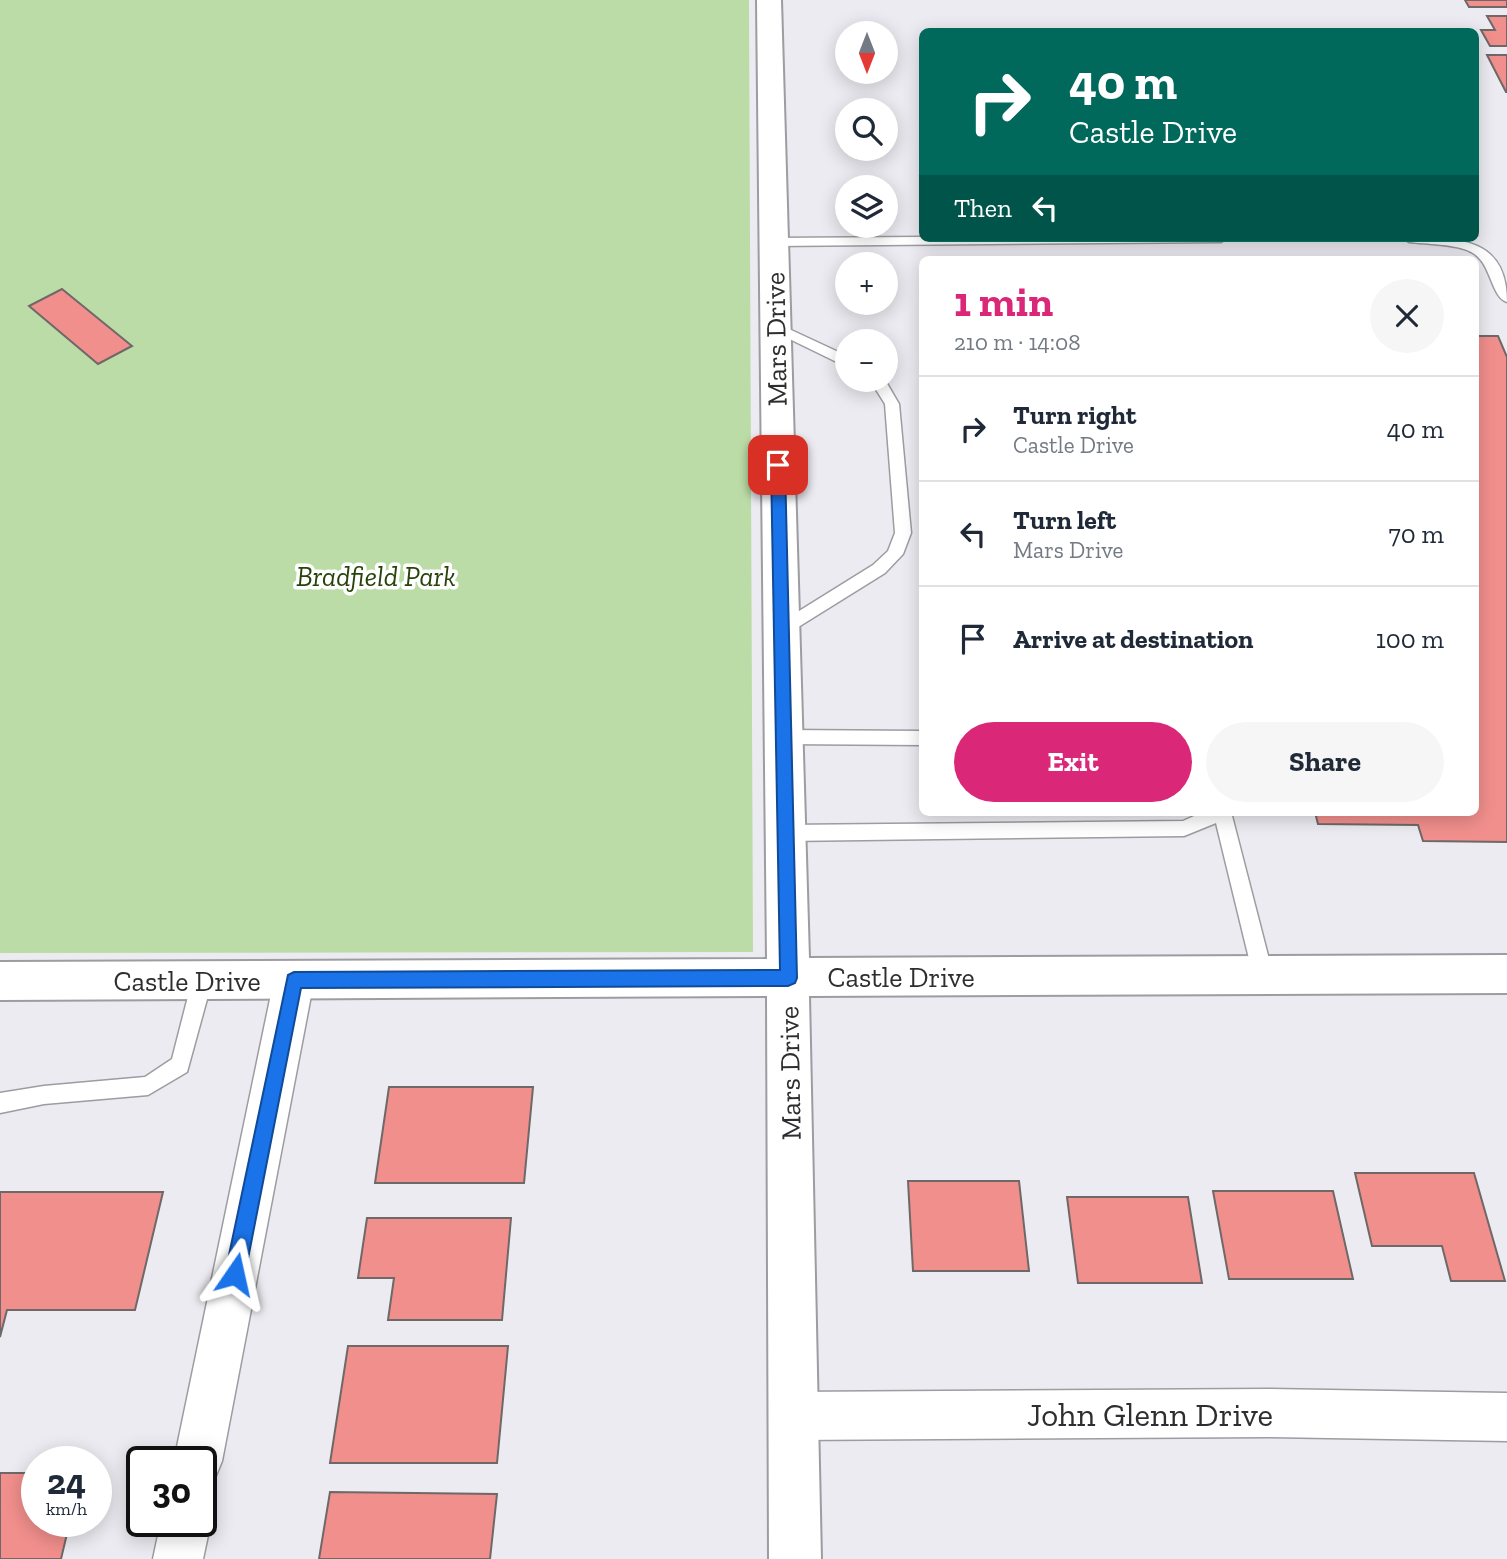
<!DOCTYPE html>
<meta charset="utf-8">
<style>
body{margin:0;font-family:"Zilla Slab",serif;background:#f6f6f7;color:#1f2937;height:100vh;display:flex;flex-direction:column;font-size:26px;white-space:nowrap}
*{box-sizing:border-box;margin:0}
p{font-size:23px;color:#747a83}
.icon{flex:none;width:38px;height:38px;fill:none;stroke:currentColor;stroke-width:2;stroke-linecap:round;stroke-linejoin:round}
.map{position:relative;flex:1;overflow:hidden}
.sheet{position:absolute;left:919px;top:256px;width:560px;height:560px;display:flex;flex-direction:column;background:#fff;border-radius:10px;box-shadow:0 4px 18px #0003}
.sheet>*{flex:none}
.guide{position:absolute;left:919px;top:28px;width:560px;height:214px;border-radius:10px;box-shadow:0 4px 18px #0003;background:#00695c;color:#fff;overflow:hidden}
.needle{width:46px;rotate:180deg}
.controls{position:absolute;left:835px;top:21px;display:grid;gap:14px}
.controls a{display:grid;place-items:center;width:63px;height:63px;border-radius:50%;background:#fff;box-shadow:0 4px 18px #0003;font-size:35px}
.speed{position:absolute;left:21px;top:1446px;display:flex;gap:14px;font-size:35px;font-weight:700;text-align:center}
.speed>*{display:grid;place-content:center;width:91px;height:91px;border-radius:50%;background:#fff;box-shadow:0 4px 18px #0003;line-height:1}
.speed small{font-size:18px;font-weight:400}
.speed .limit{border:4px solid #111;border-radius:10px;background:#fff;color:#111}
.pin{position:absolute;display:grid;place-items:center;width:60px;height:60px;color:#fff;margin:-30px;border-radius:14px;box-shadow:0 4px 10px #0006}
.me{position:absolute;width:77px;margin:-38px;rotate:11deg;stroke-linejoin:round;filter:drop-shadow(0 0 5px #0008)}
.turn{display:flex;align-items:center;gap:24px;height:147px;padding:0 35px;font-size:32px}
.turn .icon{width:91px;height:91px;stroke-width:2.5}
.turn b{display:block;font-size:49px;line-height:60px}
.then{display:flex;align-items:center;height:66px;padding:0 35px;background:#0003;gap:14px;font-size:26px}
.round{display:grid;place-items:center;flex:none;width:74px;height:74px;border-radius:37px;background:#f6f6f7}
.head{display:flex;align-items:center;justify-content:space-between;height:119px;padding:0 35px}
h1{font-size:42px;font-weight:700;line-height:52px;color:#db2777}
.cta{display:flex;gap:14px;margin-top:auto;padding:14px 35px}
.cta a{flex:1;height:80px;border-radius:42px;background:#db2777;color:#fff;font-size:28px;font-weight:700;line-height:80px;text-align:center}
.cta a+a{background:#f6f6f7;color:#1f2937}
ul{padding:0;list-style:none}
li{display:flex;align-items:center;gap:21px;height:105px;padding:0 35px;border-top:2px solid #e0e1e3}
li div{flex:1}
li b{display:block;font-size:26px}
li em{font-style:normal}
.map>svg:first-child{display:block}
.green{fill:#bcdca7}
.building{fill:#f18f8c;stroke:#6e6868;stroke-width:2}
.lines{fill:none;stroke-linecap:round;stroke-linejoin:round}
.lane-casing{stroke:#9c9ca1;stroke-width:3}
.street-casing{stroke:#9c9ca1;stroke-width:3}
.secondary-casing{stroke:#9c9ca1;stroke-width:4}
.lane{fill:#fff;fill-rule:evenodd}
.street{fill:#fff;fill-rule:evenodd}
.secondary{fill:#fff;fill-rule:evenodd}
.route{fill:#1a73e8;stroke:#114b97;stroke-width:2}
.labels{text-anchor:middle;dominant-baseline:central;stroke-width:7;stroke-linejoin:round;paint-order:stroke}
.street-label{font-size:28px;fill:#2e2e30;stroke:#fff}
.park-label{font-size:28px;font-style:italic;fill:#27440b;stroke:#fff}
.near-street-label{font-size:33px;fill:#2e2e30;stroke:#fff}
</style>
<div class="map">
<svg width="1507" height="1559" viewBox="0 0 1507 1559">
<rect width="100%" height="100%" fill="#ecebf1"/>
<path class="green" d="M0,0H749L753,952L0,953Z"/>
<g class="building">
<path d="M1465,0H1507V7H1469Z"/>
<path d="M1487,16H1507V46H1490L1481,30H1495Z"/>
<path d="M1487,55H1507V92H1506Z"/>
<path d="M62,289L132,346L98,364L29,306Z"/>
<path d="M1475,336H1498L1507,357V842L1423,841L1418,825L1318,824L1315,812H1475Z"/>
<path d="M389,1087H533L524,1183H375Z"/>
<path d="M1355,1173H1474L1505,1281H1451L1442,1246H1372Z"/>
<path d="M908,1181H1019L1029,1271H913Z"/>
<path d="M1213,1191H1333L1353,1279H1229Z"/>
<path d="M0,1192H163L135,1310H7L0,1337Z"/>
<path d="M1067,1197H1188L1202,1283H1078Z"/>
<path d="M367,1218H511L502,1320H388L394,1278H358Z"/>
<path d="M348,1346H508L497,1463H330Z"/>
<path d="M0,1473H37V1521H70L61,1559H0Z"/>
<path d="M330,1492L497,1494L490,1559H319Z"/>
</g>
<g class="lines">
<g class="lane-casing">
<g id="lane">
<path d="M922,237V238H1227L1221,242L774,246L767,242L774,238Z"/>
<path d="M1403,238C1455,238 1507,235 1507,302C1490,297 1492,260 1469,251C1455,244 1425,244 1409,242Z"/>
<path d="M776,323L847,356V367L771,330V324Z"/>
<path d="M870,380H885L899,404L911,533L903,554L885,573L787,634H775L773,630L775,626L873,565L888,551L895,533L885,404Z"/>
<path d="M784,730L922,731V745L784,744L778,742L775,737L778,732Z"/>
<path d="M1203,812H1231L1273,975L1270,981L1263,984L1256,981L1253,975L1216,823L1184,836L786,841L780,838L777,833L780,828L786,825L1183,821Z"/>
<path d="M202,972L209,975L212,981L187,1072L148,1095L44,1104L0,1113V1093L44,1086L145,1077L172,1059L192,981L195,975Z"/>
</g>
</g>
<g class="street-casing">
<g id="street">
<path d="M294,962L308,967L314,980L222,1461L215,1478L201,1484V1461H174L274,980L280,967Z"/>
<path d="M1269,1389L1507,1393V1441L1269,1437L793,1440L776,1433L769,1416L776,1399L793,1392Z"/>
<path d="M201,1502L211,1521L203,1559H153L161,1521H201Z"/>
</g>
</g>
<g class="secondary-casing">
<path id="secondary" d="M757,0H781L809,958L1507,955V993L809,996L821,1559H769L767,996L0,1000V962L767,959Z"/>
</g>
<use href="#lane" class="lane"/>
<use href="#street" class="street"/>
<use href="#secondary" class="secondary"/>
</g>
<path class="route" d="M778,460L785,465L797,978L795,983L788,986L301,988L245,1274L242,1281L235,1284L228,1281L225,1274L288,975L294,972L780,970L771,465Z"/>
<g class="labels">
<g class="street-label">
<text transform="translate(776 339) rotate(-91)">Mars Drive</text>
<text x="901" y="977">Castle Drive</text>
<text x="187" y="981">Castle Drive</text>
<text transform="translate(790 1073) rotate(-91)">Mars Drive</text>
</g>
<g class="park-label">
<text x="376" y="576">Bradfield Park</text>
</g>
<g class="near-street-label">
<text x="1150" y="1414">John Glenn Drive</text>
</g>
</g>
</svg>
<div class="controls">
<a><svg class="needle" viewBox="-14 -14 28 28"><path d="M0-13l5 13h-10z" fill="#e53935"/><path d="M0 13l5-13h-10z" fill="#747a83"/></svg></a>
<a><svg class="icon" aria-label="search" viewBox="0 0 24 24"><circle cx="10" cy="10" r="6"/><path d="M15 15l6 6"/></svg></a>
<a><svg class="icon" aria-label="layers" viewBox="0 0 24 24"><path d="M12 4l9 5-9 5-9-5zM3 14l9 5 9-5"/></svg></a>
<a>+</a>
<a>−</a>
</div>
<div class="speed"><div>24<small>km/h</small></div><div class="limit">30</div></div>
<div class="pin" style="left:778px;top:465px;background:#d93025"><svg class="icon" aria-label="arrive" viewBox="0 0 24 24"><path d="M6 21V4h12l-3 4 3 4H6"/></svg></div>
<svg class="me" style="left:235px;top:1274px" viewBox="-20 -20 40 40"><path d="M0-17L14 15 0 8-14 15z" fill="#1a73e8" stroke="#fff" stroke-width="4"/></svg>
<div class="guide">
<div class="turn"><svg class="icon" aria-label="right" viewBox="0 0 24 24"><path d="M7 20v-9h11M14 6l5 5-5 5"/></svg><div><b>40 m</b>Castle Drive</div></div>
<div class="then">Then<svg class="icon" aria-label="left" viewBox="0 0 24 24"><path d="M17 20v-9H6M10 6l-5 5 5 5"/></svg></div>
</div>
<section class="sheet">
<div class="head"><div><h1>1 min</h1><p>210 m · 14:08</p></div><a class="round"><svg class="icon" aria-label="close" viewBox="0 0 24 24"><path d="M6 6l12 12M18 6L6 18"/></svg></a></div>
<ul>
<li><svg class="icon" aria-label="right" viewBox="0 0 24 24"><path d="M7 20v-9h11M14 6l5 5-5 5"/></svg><div><b>Turn right</b><p>Castle Drive</p></div><em>40 m</em></li>
<li><svg class="icon" aria-label="left" viewBox="0 0 24 24"><path d="M17 20v-9H6M10 6l-5 5 5 5"/></svg><div><b>Turn left</b><p>Mars Drive</p></div><em>70 m</em></li>
<li><svg class="icon" aria-label="arrive" viewBox="0 0 24 24"><path d="M6 21V4h12l-3 4 3 4H6"/></svg><div><b>Arrive at destination</b></div><em>100 m</em></li>
</ul>
<div class="cta"><a>Exit</a><a>Share</a></div>
</section>
</div>
